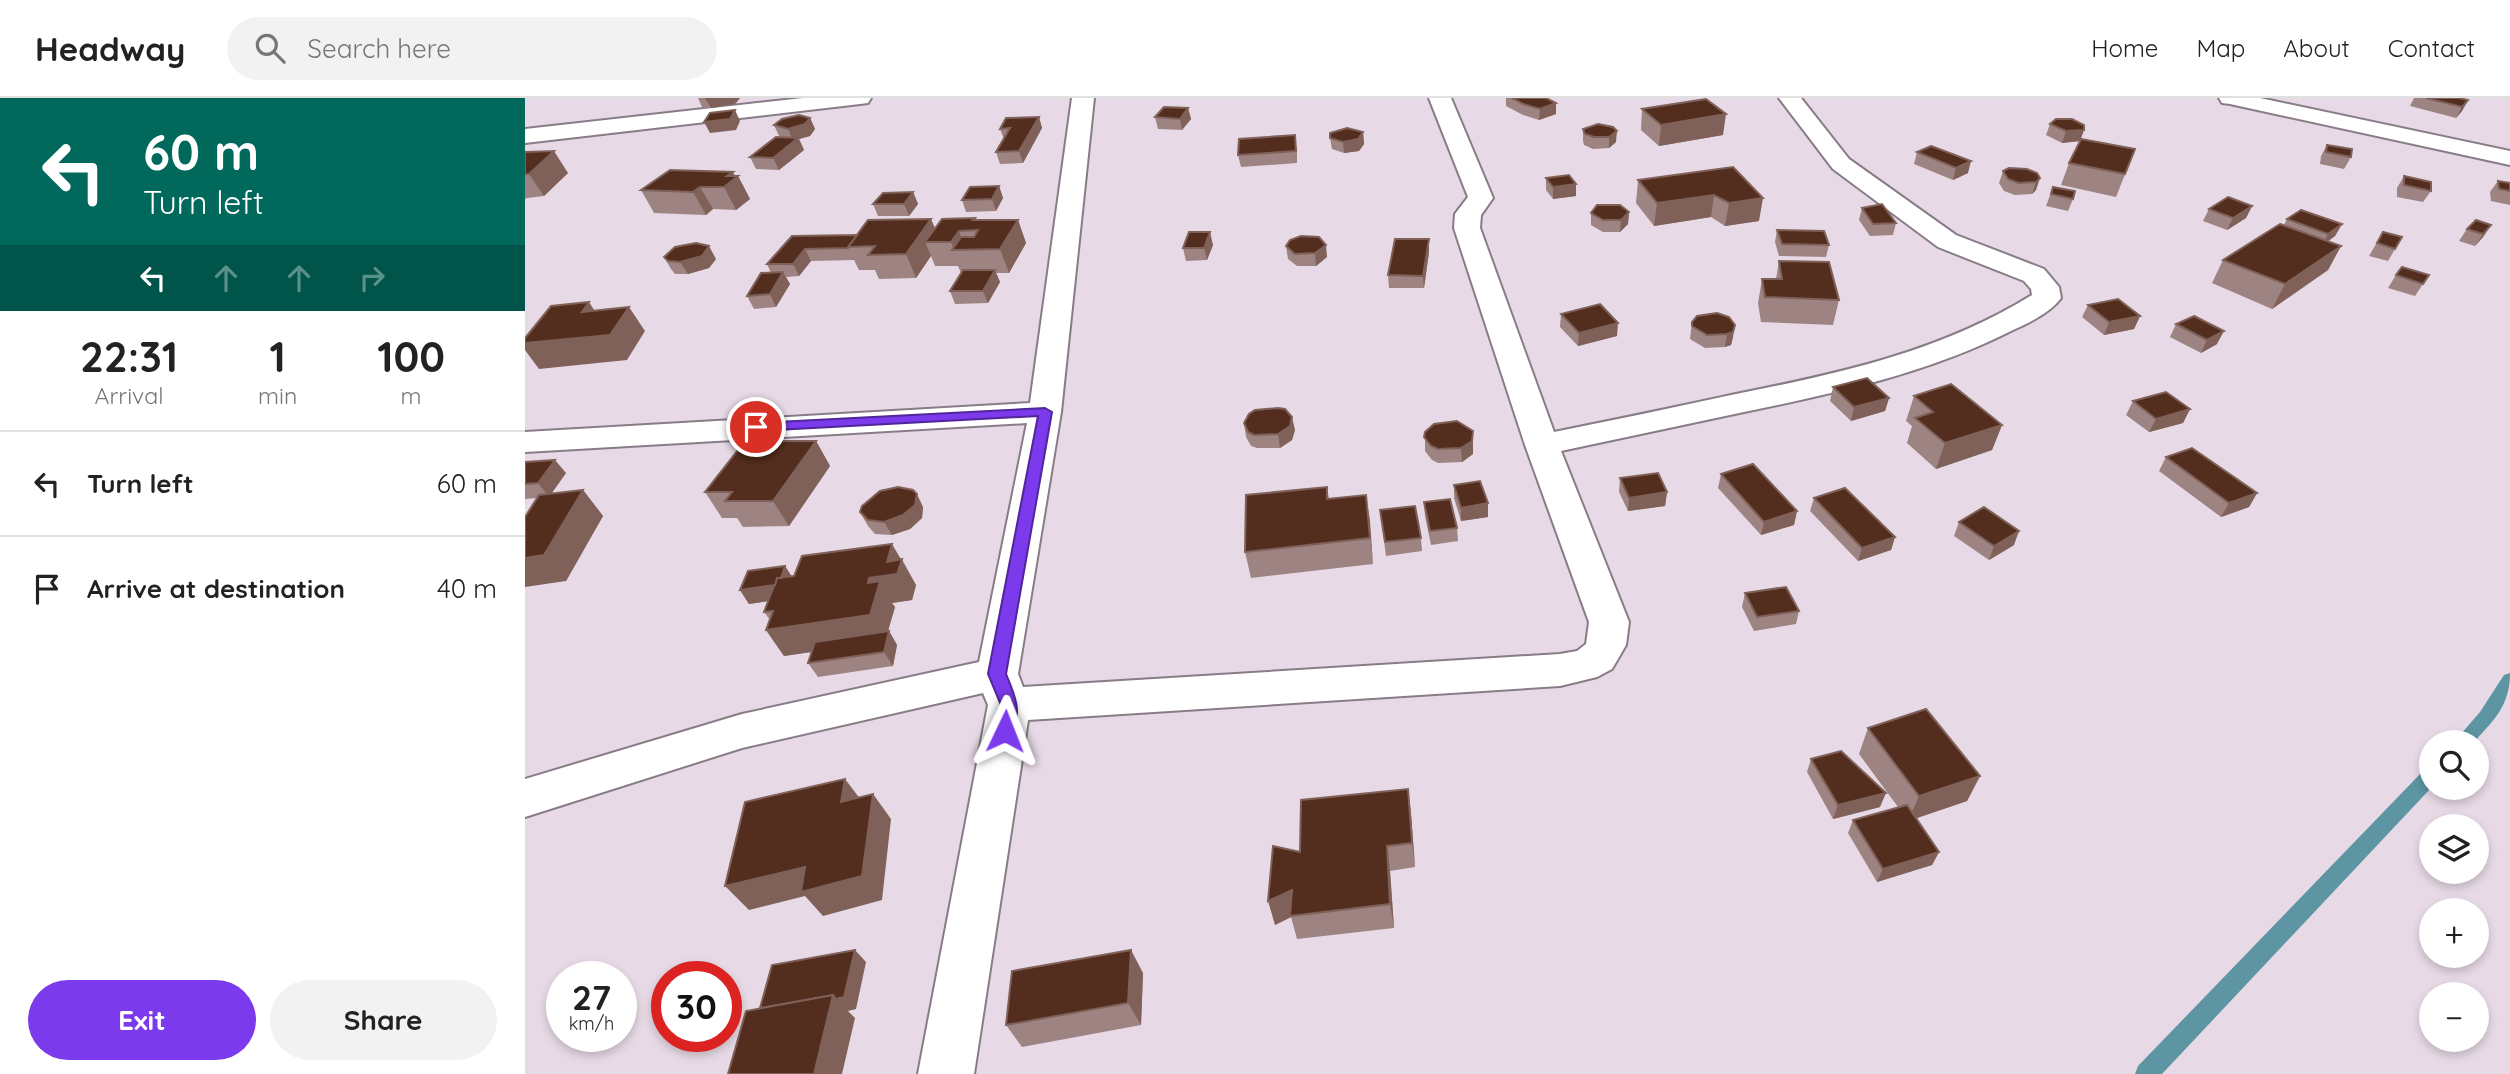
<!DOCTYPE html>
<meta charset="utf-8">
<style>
body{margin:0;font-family:Quicksand,sans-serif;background:#f2f2f2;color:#222;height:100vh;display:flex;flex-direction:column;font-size:26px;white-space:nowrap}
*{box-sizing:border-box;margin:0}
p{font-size:23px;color:#767676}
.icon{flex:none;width:38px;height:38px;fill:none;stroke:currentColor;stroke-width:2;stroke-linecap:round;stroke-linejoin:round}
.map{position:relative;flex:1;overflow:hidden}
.details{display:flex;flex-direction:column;background:#fff;width:525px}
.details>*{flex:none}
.guide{background:#00695c;color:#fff;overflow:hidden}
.buttons{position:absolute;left:1894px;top:632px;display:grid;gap:14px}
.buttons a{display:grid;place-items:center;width:70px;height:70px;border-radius:50%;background:#fff;box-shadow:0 4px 10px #0003;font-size:35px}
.speed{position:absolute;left:21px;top:863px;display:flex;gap:14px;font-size:35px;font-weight:700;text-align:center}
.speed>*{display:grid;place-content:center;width:91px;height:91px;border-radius:50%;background:#fff;box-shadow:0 4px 10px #0003;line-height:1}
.speed small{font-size:18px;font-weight:400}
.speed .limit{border:10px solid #d22;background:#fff;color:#111}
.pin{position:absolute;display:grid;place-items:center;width:60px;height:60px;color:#fff;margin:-30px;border:4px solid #fff;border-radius:50%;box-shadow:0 2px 7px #0007}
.me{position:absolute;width:77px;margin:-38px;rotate:2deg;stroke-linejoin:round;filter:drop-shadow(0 0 5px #0008)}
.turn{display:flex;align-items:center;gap:24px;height:147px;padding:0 28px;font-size:32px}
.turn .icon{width:91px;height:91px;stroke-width:2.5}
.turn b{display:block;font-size:49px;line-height:60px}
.lanes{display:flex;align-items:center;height:66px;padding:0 28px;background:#0003;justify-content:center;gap:35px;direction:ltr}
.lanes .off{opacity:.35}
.eta{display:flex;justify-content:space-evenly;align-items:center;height:119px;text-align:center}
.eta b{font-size:42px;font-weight:700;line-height:49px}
.primary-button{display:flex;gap:14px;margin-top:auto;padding:14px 28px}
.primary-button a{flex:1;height:80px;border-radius:42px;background:#7c3aed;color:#fff;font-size:28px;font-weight:700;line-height:80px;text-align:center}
.primary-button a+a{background:#f2f2f2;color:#222}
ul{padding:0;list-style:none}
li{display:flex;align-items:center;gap:21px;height:105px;padding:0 28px;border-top:2px solid #e0e0e0}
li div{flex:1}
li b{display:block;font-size:26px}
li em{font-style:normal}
header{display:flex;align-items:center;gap:42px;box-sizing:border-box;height:98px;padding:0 35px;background:#fff;border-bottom:2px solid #e0e0e0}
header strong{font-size:33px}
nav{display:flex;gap:38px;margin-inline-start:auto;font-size:24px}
.search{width:490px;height:63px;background:#f2f2f2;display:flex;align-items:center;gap:18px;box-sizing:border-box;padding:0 24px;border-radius:38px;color:#767676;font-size:26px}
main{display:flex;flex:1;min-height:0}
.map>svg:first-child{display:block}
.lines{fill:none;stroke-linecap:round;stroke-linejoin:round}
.stream{fill:#5d95a3;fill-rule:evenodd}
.minor-casing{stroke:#887c87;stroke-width:4}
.minor{fill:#fff;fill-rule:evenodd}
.wall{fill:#9d8482}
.shaded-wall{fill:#7f6159}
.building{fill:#532d1d;stroke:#7f6159;stroke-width:2}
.route{fill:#7c3aed;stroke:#51269a;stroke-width:2}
</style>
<header>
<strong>Headway</strong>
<div class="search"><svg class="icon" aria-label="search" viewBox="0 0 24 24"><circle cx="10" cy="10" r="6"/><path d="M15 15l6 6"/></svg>Search here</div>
<nav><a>Home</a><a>Map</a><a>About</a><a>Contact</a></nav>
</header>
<main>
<section class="details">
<div class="guide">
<div class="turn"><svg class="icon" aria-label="left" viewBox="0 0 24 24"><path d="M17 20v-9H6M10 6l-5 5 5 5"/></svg><div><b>60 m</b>Turn left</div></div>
<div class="lanes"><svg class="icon" aria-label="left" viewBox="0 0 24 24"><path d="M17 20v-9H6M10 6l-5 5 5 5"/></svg><svg class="icon off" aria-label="ahead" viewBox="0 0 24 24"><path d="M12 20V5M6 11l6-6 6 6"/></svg><svg class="icon off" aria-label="ahead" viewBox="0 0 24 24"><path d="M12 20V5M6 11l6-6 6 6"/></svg><svg class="icon off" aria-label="right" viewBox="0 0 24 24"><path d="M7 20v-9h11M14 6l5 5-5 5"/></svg></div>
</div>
<div class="eta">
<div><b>22:31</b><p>Arrival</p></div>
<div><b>1</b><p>min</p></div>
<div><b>100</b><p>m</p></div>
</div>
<ul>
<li><svg class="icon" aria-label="left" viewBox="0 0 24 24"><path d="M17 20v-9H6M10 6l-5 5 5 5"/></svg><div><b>Turn left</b></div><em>60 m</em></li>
<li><svg class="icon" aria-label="arrive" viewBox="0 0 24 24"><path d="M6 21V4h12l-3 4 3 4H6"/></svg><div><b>Arrive at destination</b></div><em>40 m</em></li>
</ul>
<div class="primary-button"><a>Exit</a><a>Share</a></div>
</section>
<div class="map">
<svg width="1985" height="976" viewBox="0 0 1985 976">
<rect width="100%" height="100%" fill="#e7dae6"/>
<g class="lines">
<g class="stream">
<path d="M1985,575C1985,607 1970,621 1949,644H1929L1955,614L1979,577Z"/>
<path d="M1906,669V690L1637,976H1610L1613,968L1899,672Z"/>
</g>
<g class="minor-casing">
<g id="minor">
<path d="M278,0H346L343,5L335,6L0,45V31Z"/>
<path d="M547,0H569L536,314L493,576L498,589L1035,556L1052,553L1061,546L1064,524L1000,347L929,130L930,116L943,99L904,0H926L968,100L956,117L955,130L1029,334C1088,322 1147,310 1206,297C1312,276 1415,254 1507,197L1506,191L1499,183L1413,149L1308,71L1254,0H1276L1324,61L1431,137L1519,171L1534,189L1536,200C1526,214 1504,225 1488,232C1404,275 1311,295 1219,314C1158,327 1097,340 1036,353L1104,524L1101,547L1087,571L1072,579L1035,588L503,622L449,976H393L463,607L458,595L217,650L0,719V681L217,616L454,564L502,325L0,354V334L505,305Z"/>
<path d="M1694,0H1735L1985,53V67L1705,6L1697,5Z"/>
</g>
</g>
<use href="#minor" class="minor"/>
</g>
<g class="wall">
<path d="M173,0H215L210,6L186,10L177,9Z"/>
<path d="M981,0H1021L1031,16L1014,22L998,17L981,8Z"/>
<path d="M1889,0H1934L1943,2L1937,13L1931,20L1885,8Z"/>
<path d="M663,10L666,21L657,32L633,31L630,19Z"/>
<path d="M1117,11L1198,37L1134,48L1116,32Z"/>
<path d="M514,19L517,30L498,65L475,66L471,54L479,41L475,31Z"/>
<path d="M285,20L290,31L285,38L274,41L279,52L254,72L231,71L225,59L260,40L254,38L249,27Z"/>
<path d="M1073,26L1091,44L1084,50L1068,51L1059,47L1058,43V31Z"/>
<path d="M1525,26L1559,32L1555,42L1610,51L1591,99L1536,87L1544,65L1555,43L1537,45L1521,37Z"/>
<path d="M838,34L839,46L834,53L819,55L807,51L805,40Z"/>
<path d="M1802,47L1826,59L1819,71L1795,66L1796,58Z"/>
<path d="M772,49V65L716,69L713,57Z"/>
<path d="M0,54L43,75L19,98L2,100L0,101Z"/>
<path d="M1392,54L1443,75L1428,82L1389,66Z"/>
<path d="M1208,69L1234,123L1200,128L1186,119L1129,128L1111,105L1113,82Z"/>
<path d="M1478,73L1512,75L1511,92L1507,96L1490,97L1479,93L1474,85Z"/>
<path d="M210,78H213L225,101L211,112L188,111L181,117L129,115L116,92Z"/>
<path d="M1879,78L1906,93L1898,104L1872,99V90Z"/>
<path d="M1021,80L1051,98L1028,101L1021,92Z"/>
<path d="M1973,83L1985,85V107L1966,103L1965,94Z"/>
<path d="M474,88L478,100L471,113L441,114L437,102Z"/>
<path d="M1528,89L1548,101L1543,113L1521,108Z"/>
<path d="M388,94L393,106L384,118H353L348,106Z"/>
<path d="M1727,108L1721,120L1702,132L1678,123L1684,111Z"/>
<path d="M1337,110L1371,125L1368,137L1345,138L1334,122Z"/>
<path d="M1104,114L1103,126L1095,134H1078L1066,127V115Z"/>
<path d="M450,120V122H493L501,145L484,175H471L475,184L463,205L430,206L425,193L436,175L433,168H410L406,158L391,180L354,181L350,172H334L329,162L286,163L274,178L261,179L265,186L251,209L229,211L222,198L246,175L242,166L267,138L332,137L410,131Z"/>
<path d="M1762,121L1817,126L1810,138L1803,143L1816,148L1803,172L1747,211L1687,185L1698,162L1759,127Z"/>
<path d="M1966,127L1958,139L1950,148L1934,143L1942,131Z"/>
<path d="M1252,132L1304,147L1301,159L1254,158L1250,144Z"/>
<path d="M1858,134L1877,139L1863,163L1844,158Z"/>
<path d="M794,139L802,159L791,168H772L763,161L761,148Z"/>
<path d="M904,141V154L899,190H864L863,177Z"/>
<path d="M688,147L682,162L661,163L658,150Z"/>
<path d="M139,159L191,161L184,170L163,176H150L146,171Z"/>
<path d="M1254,163L1314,202L1308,227L1236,224L1233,205L1237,181H1251Z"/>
<path d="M1871,177H1904L1890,198L1863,190Z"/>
<path d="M1563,207L1615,218L1609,231L1579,237L1557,219Z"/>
<path d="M1036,216L1092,238L1053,248L1035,229Z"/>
<path d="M1172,218L1208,239L1206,247L1200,249L1180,250L1165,241L1167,224Z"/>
<path d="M1651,226L1692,246L1676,255L1645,239Z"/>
<path d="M1308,289L1364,300L1360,313L1326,323L1305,303Z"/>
<path d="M1389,298L1477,327L1467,352L1411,371L1382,345L1387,328L1381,323Z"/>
<path d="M1608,303L1665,311L1658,325L1624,334L1601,317Z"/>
<path d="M719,325L770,332L767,342L755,350H732L726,348L721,339Z"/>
<path d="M900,334L948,356L937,364L913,365L907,362L900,353Z"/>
<path d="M291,343L305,368L264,428L218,429L212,420H197L180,394Z"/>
<path d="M1641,359L1732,395L1724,409L1696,419L1634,373Z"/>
<path d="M0,364L41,375L26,396L58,392L78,418L41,483L12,400L0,401Z"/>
<path d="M1196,376L1272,413L1269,427L1236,437L1193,390Z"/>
<path d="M1095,380L1142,394L1140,408L1103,413L1094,394Z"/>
<path d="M929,387L963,405V419L936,423L929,400Z"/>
<path d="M802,389L804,401L841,397L848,466L726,480L720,454Z"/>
<path d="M1289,400L1370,439L1366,452L1333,463L1285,413Z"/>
<path d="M899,404L932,430L933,443L906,447L900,418Z"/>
<path d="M398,409L397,420L385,431L367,437L350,436L343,428L335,414Z"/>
<path d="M855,412L896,440L897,453L861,458Z"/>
<path d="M1434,424L1489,447L1464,462L1429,438Z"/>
<path d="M377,461L391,487L387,502L367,505L370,509L363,533H364L372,547L368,568L293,579L283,565L287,554L259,558L241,532L245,522L239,514L243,503L224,506L215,492L260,468L266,478Z"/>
<path d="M1220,495L1274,513L1271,526L1229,533L1217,509Z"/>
<path d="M1343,630L1455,678L1442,703L1392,720L1414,754L1407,767L1352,784L1323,735L1328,722L1373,709L1334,656Z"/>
<path d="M1286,661L1355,709L1308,721L1282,674Z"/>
<path d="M883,691L886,716L890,769L865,773L869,830L772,841L766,819L750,827Z"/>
<path d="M618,875L616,927L497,949L481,927Z"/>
</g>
<g class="shaded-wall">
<path d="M180,0H215L210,6L186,10Z"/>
<path d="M1943,2L1937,13L1931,20L1937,9Z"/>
<path d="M1031,5V16L1014,22L1015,11Z"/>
<path d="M663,10L666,21L657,32L655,21Z"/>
<path d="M210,12L215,23L211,32L185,35L179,24Z"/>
<path d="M1201,16L1198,37L1134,48L1136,27Z"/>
<path d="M514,19L517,30L498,65L494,53Z"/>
<path d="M285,20L290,31L285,38L274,41L279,52L254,72L248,60L268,42L263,31Z"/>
<path d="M1559,32L1555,43L1537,45L1541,33Z"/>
<path d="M1092,33L1091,44L1084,50V39Z"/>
<path d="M838,34L839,46L834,53L819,55L818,44Z"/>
<path d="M29,53L43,75L19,98L4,76Z"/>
<path d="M1446,63L1443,75L1428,82L1431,70Z"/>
<path d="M208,74L211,80L213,78L225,101L211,112L199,89L202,78Z"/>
<path d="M1515,80L1511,92L1507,96L1511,84Z"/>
<path d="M1051,86V98L1028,101V89Z"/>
<path d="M474,88L478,100L471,113L467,101Z"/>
<path d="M175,89L188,111L181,117L168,94Z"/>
<path d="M388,94L393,106L384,118L379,106Z"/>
<path d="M1189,97L1186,119L1129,128L1132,105Z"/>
<path d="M1238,100L1234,123L1200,128L1204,105Z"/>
<path d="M1727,108L1721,120L1702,132L1708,120Z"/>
<path d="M1104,114L1103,126L1095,134L1096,122Z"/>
<path d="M406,121L416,144H400L406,158L391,180L381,156Z"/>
<path d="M493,122L501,145L484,175L475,151Z"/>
<path d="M1817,126L1810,138L1797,148L1803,136Z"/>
<path d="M1966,127L1958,139L1950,148L1958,136Z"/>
<path d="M434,133L441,152H429L426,144Z"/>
<path d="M685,134L688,147L682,162L679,150Z"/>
<path d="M904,141V154L899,190L898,178Z"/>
<path d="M801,147L802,159L791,168L790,155Z"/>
<path d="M184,148L191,161L184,170L163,176L155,164Z"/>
<path d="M1816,148L1803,172L1747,211L1760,186Z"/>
<path d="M280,151L286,163L274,178L268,166Z"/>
<path d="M470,172L475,184L463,205L458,193Z"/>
<path d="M258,174L265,186L251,209L245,196Z"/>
<path d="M64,204L80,229L104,209L120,233L102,262L14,271L0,252V245L57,214Z"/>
<path d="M1615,218L1609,231L1579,237L1584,224Z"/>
<path d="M1093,225L1092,238L1053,248L1054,235Z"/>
<path d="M1210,227L1208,239L1206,247L1200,249L1202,236Z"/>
<path d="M1699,233L1692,246L1676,255L1682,242Z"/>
<path d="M1364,300L1360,313L1326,323L1329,309Z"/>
<path d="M1665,311L1658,325L1624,334L1631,321Z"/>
<path d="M767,319L770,332L767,342L755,350L753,336Z"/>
<path d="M1477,327L1467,352L1411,371L1420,345Z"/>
<path d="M948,333V356L937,364L936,350Z"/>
<path d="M291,343L305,368L264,428L248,403Z"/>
<path d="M30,362L41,375L24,399L13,385Z"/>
<path d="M58,392L78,418L41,483L0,489V460Z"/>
<path d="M1142,394L1140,408L1103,413L1104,400Z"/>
<path d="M1732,395L1724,409L1696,419L1704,405Z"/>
<path d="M392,396L398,409L397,420L385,431L367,437L359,424Z"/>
<path d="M841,397L845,423L848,466L845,440Z"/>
<path d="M963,405V419L936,423V410Z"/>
<path d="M1272,413L1269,427L1236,437L1239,424Z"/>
<path d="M1494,433L1489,447L1464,462L1469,448Z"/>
<path d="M1370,439L1366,452L1333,463L1337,450Z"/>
<path d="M367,446L391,487L387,502L367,505L370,509L360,543L259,558L241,532L344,480L362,464Z"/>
<path d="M260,468L269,482L263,500L224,506L215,492Z"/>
<path d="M364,533L372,547L368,568L359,554Z"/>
<path d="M1455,678L1442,703L1383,723L1394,698Z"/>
<path d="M320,681L339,706L316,704Z"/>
<path d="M883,691L886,716L890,769L887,745Z"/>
<path d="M1361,695L1355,709L1308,721L1313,707Z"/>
<path d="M348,696L366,721L357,802L298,818L280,798L224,812L200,788Z"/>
<path d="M862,748L865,773L869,830L865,806Z"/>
<path d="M1414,754L1407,767L1352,784L1358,771Z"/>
<path d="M767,792L766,819L750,827L743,803Z"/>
<path d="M330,852L341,864L331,911L323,913L330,920L317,976H289L308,897Z"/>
<path d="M606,852L618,875L616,927L603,905Z"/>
</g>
<g class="building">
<path d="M987,0H1021L1031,5L1015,11L998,6Z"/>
<path d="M1901,0H1934L1943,2L1937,9Z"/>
<path d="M1181,1L1201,16L1136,27L1117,11Z"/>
<path d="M639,9L663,10L655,21L630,19Z"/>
<path d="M210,12L205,21L179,24L185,15Z"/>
<path d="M274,17L285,20L280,26L263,31L249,27L257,21Z"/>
<path d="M514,19L494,53L471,54L485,30L475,31L481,20Z"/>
<path d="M1531,21H1547L1559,27V32L1541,33L1525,26Z"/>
<path d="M1073,26L1088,29L1092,33L1084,39H1069L1060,36L1058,31Z"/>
<path d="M822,30L838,34L833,41L818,44L805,40V35Z"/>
<path d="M770,37L771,53L713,57L714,41Z"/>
<path d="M251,39L273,40L248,60L225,59Z"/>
<path d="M1556,41L1610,51L1600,76L1544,65Z"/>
<path d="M1802,47L1827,51L1826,59L1801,54Z"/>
<path d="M1406,48L1446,63L1431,70L1392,54Z"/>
<path d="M29,53L4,76H0V54Z"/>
<path d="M1208,69L1238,100L1204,105L1189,97L1132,105L1113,82Z"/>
<path d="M1484,70L1502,71L1512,75L1515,80L1511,84L1494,85L1483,81L1478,73Z"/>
<path d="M145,72L208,74L202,78H213L199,89H175L168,94L116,92Z"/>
<path d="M1044,77L1051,86L1028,89L1021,80Z"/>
<path d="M1879,78L1906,84V93L1879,87Z"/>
<path d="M1973,83L1985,85V93L1974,91Z"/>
<path d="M474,88L467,101L437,102L445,89Z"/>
<path d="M1528,89L1550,93L1548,101L1526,96Z"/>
<path d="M388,94L379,106H348L358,95Z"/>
<path d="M1703,99L1727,108L1708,120L1684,111Z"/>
<path d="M1357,106L1371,125L1348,126L1337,110Z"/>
<path d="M1072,107H1095L1104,114L1096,122H1078L1066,115Z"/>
<path d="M1776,112L1817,126L1803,136L1762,121Z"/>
<path d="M450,120L448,122H493L475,151L427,152L436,139H449L453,132L434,133L426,144H400L417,121Z"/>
<path d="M406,121L381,156L343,157L350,148L323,149L343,122Z"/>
<path d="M1951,122L1966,127L1958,136L1942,131Z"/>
<path d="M1755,126L1816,148L1760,186L1698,162Z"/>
<path d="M1252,132L1299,133L1304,147L1257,146Z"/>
<path d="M664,134H685L679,150H658Z"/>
<path d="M1858,134L1877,139L1870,151L1852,145Z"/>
<path d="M332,137L323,149V150L280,151L268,166H242L267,138Z"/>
<path d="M776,138L794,139L801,147L790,155L770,156L761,148L765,142Z"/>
<path d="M870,141H904L898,178L863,177Z"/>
<path d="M171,145L184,148L177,158L155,164L143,163L139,159L150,149Z"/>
<path d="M1254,163L1304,164L1314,202L1240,199L1237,181H1257Z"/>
<path d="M1877,169L1904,177L1898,186L1871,177Z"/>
<path d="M438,172H470L458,193H425Z"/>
<path d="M258,174L245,196L222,198L236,175Z"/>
<path d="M1593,201L1615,218L1584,224L1563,207Z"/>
<path d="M64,204L57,214L104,209L85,237L0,245V240L26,208Z"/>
<path d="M1075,206L1093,225L1054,235L1036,216Z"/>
<path d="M1192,215L1204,219L1210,227L1208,234L1202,236L1182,237L1167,228V224L1172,218Z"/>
<path d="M1669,218L1699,233L1682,242L1651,226Z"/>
<path d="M1342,280L1364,300L1329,309L1308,289Z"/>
<path d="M1426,286L1477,327L1420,345L1390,320L1408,314L1389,298Z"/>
<path d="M1641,294L1665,311L1631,321L1608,303Z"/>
<path d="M753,310L760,311L767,319L765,328L753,336L729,337L723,334L719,325L724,316L730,312Z"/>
<path d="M932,323L948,333L947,343L936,350L913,351L906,348L899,339L900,334L909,326Z"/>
<path d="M220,343H291L248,403H200L207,394H180Z"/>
<path d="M1667,350L1732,395L1704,405L1641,359Z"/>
<path d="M30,362L13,385L0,386V364Z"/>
<path d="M1228,366L1272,413L1239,424L1196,376Z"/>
<path d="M1133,375L1142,394L1104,400L1095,380Z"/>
<path d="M955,383L963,405L936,410L929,387Z"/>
<path d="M373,389L388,392L392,396L390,407L378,417L359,424L343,422L335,414L337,408L355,393Z"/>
<path d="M802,389V401L841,397L845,440L720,454L721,397Z"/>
<path d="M1320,390L1370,439L1337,450L1289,400Z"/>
<path d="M58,392L19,457L0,460V419L14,397Z"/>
<path d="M925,401L932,430L905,433L899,404Z"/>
<path d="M890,408L896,440L860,444L855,412Z"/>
<path d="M1459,409L1494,433L1469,448L1434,424Z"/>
<path d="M367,446L362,464L377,461L372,476L344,480L343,485L355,483L345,517L241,532L248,513L239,514L252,480L269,478L277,458Z"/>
<path d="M260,468L256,480H252L250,487L215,492L223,473Z"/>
<path d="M1261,489L1274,513L1232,519L1220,495Z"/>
<path d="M364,533L359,554L283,565L290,544Z"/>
<path d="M1401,611L1455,678L1394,698L1343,630Z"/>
<path d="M1316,653L1361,695L1313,707L1286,661Z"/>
<path d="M320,681L316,704L348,696L337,778L276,794L280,769L200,788L220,704Z"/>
<path d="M883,691L887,745L862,748L865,806L765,818L767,792L743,803L748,748L775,754L776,702Z"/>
<path d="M1382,707L1414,754L1358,771L1328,722Z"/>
<path d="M330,852L319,899L311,901L308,897L235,910L247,867Z"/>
<path d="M606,852L603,905L481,927L487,873Z"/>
<path d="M308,897L289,976H203L221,913Z"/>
</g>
<path class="route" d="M520,310L527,314L481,576C490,597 498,615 486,638L480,640L474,638L471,633L476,607L463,576L513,318L231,333L225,329L231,325Z"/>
</svg>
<div class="buttons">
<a><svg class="icon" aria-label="search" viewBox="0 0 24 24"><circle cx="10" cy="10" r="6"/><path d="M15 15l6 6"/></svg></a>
<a><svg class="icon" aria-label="layers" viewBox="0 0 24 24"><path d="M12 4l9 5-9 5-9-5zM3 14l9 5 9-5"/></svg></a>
<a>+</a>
<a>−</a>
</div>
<div class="speed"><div>27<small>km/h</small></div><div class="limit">30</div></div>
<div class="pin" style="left:231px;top:329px;background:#d93025"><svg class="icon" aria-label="arrive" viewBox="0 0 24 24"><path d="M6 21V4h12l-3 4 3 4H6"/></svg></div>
<svg class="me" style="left:480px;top:633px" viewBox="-20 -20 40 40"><path d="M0-17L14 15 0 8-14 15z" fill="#7c3aed" stroke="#fff" stroke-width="4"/></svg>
</div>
</main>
